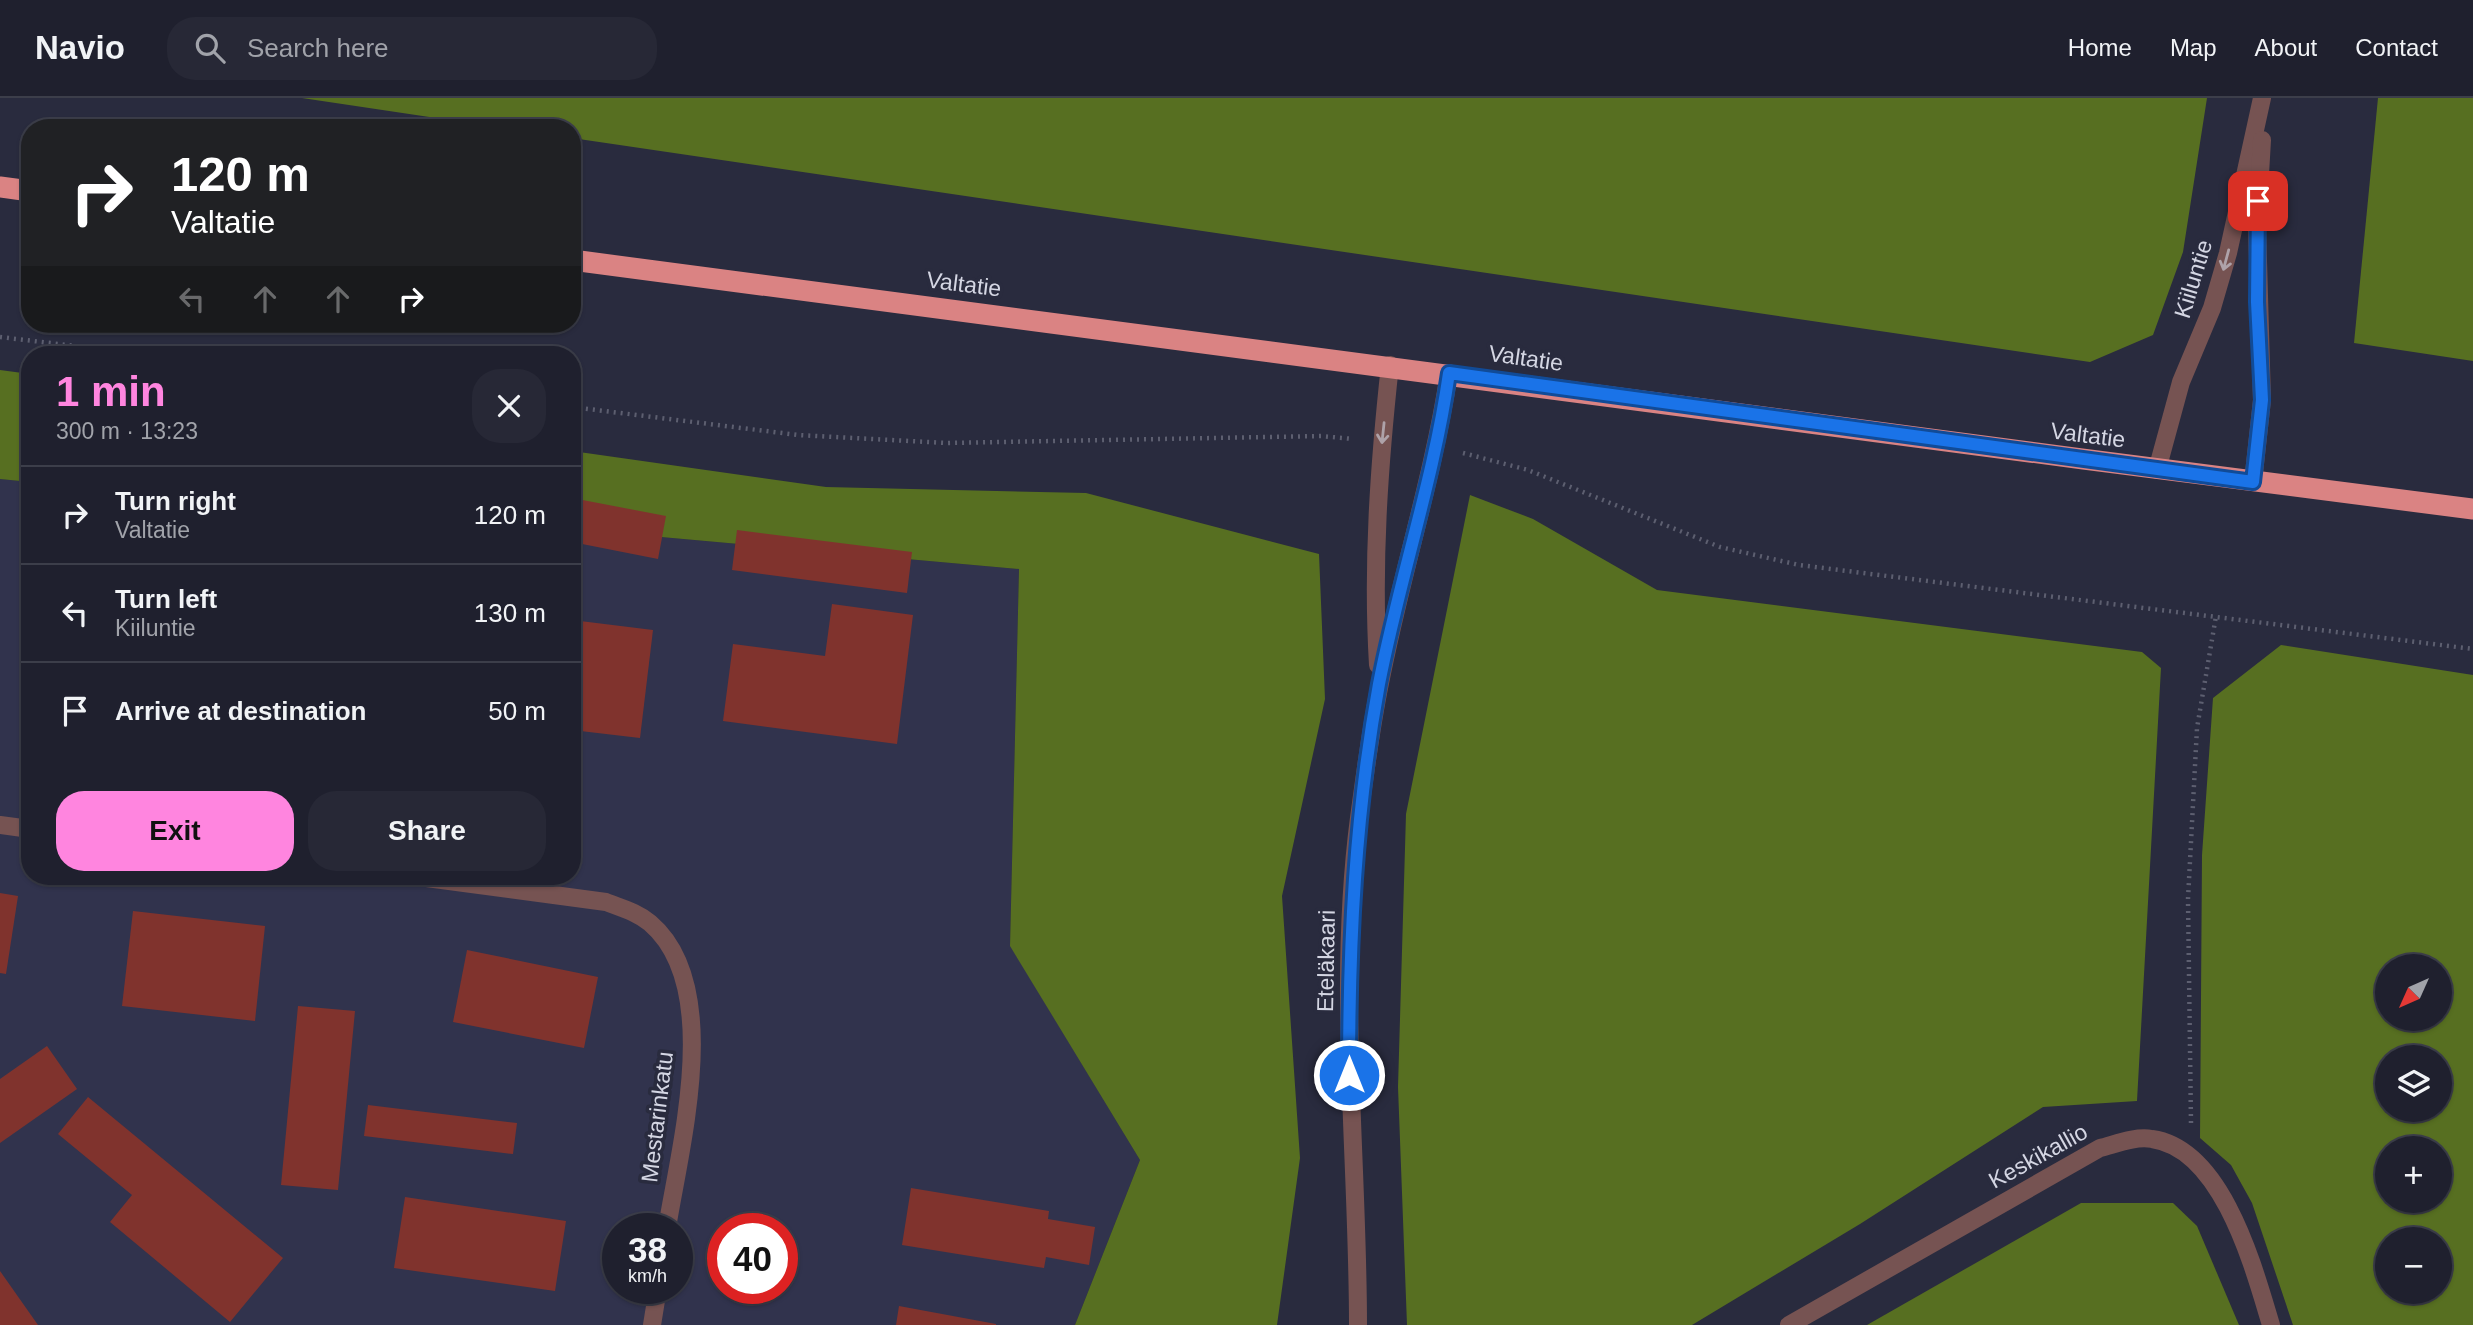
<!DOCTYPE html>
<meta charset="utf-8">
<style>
body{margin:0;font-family:Helvetica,sans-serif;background:#272836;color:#f1f3f6;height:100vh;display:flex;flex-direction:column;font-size:26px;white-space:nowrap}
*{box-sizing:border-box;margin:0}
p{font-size:23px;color:#a1a3aa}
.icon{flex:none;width:38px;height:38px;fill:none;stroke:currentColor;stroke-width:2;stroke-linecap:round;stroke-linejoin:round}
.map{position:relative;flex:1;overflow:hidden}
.drawer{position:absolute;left:21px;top:248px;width:560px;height:539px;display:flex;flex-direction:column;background:#1f202e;border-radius:28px;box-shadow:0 2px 5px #0004,0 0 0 2px #3c3e4a}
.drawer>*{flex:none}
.guide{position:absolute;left:21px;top:21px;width:560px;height:214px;border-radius:28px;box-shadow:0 2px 5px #0004,0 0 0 2px #3c3e4a;background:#202124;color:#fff;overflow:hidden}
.needle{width:46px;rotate:225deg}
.buttons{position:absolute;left:2375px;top:856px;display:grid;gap:14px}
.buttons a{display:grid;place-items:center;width:77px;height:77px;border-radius:50%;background:#1f202e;box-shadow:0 2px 5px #0004,0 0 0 2px #3c3e4a;font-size:35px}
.speed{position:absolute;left:602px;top:1115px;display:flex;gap:14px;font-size:35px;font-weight:700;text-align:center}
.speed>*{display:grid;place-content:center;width:91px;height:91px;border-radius:50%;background:#1f202e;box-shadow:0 2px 5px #0004,0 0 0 2px #3c3e4a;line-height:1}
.speed small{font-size:18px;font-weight:400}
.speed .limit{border:10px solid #d22;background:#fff;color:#111}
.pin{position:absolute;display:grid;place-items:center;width:60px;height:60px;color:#fff;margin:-30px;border-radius:14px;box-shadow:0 4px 10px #0006}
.me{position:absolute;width:77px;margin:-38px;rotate:0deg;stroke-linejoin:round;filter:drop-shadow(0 0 5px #0008)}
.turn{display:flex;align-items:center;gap:24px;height:147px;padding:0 35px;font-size:32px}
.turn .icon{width:91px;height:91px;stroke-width:2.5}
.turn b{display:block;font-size:49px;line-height:60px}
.lanes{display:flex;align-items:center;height:66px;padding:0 35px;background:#0003;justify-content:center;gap:35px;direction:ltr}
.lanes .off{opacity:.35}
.round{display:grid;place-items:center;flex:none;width:74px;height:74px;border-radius:28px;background:#272836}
.overview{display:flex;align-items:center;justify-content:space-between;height:119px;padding:0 35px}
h1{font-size:42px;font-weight:600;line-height:52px;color:#ff85df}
.primary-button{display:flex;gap:14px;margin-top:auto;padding:14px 35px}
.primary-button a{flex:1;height:80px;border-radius:28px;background:#ff85df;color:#111;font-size:28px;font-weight:600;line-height:80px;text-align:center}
.primary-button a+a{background:#272836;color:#f1f3f6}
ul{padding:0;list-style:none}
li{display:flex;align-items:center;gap:21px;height:98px;padding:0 35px;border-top:2px solid #3c3e4a}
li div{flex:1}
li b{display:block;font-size:26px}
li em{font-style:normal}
header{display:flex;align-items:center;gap:42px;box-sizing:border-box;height:98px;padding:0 35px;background:#1f202e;border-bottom:2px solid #3c3e4a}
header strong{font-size:33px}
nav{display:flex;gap:38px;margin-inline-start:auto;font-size:24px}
.search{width:490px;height:63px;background:#272836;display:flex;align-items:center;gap:18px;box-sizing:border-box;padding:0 24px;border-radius:28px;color:#a1a3aa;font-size:26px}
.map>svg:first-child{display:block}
.built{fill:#31334d;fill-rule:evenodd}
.forest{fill:#576f21;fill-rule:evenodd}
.building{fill:#80332d}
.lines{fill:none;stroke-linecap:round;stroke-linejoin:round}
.path{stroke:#5d5f70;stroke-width:4.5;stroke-dasharray:2 5;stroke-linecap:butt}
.minor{stroke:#765352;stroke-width:18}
.highway{stroke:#da8383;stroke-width:21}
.oneway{stroke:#aea2a9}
.route-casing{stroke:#114b97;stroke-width:18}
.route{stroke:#1a73e8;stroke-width:12}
.labels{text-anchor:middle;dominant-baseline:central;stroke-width:7;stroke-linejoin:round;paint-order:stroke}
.street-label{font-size:23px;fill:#d4d6e3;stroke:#292b3e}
</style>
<header>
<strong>Navio</strong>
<div class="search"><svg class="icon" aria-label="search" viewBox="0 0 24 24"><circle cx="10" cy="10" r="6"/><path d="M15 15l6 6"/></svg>Search here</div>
<nav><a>Home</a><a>Map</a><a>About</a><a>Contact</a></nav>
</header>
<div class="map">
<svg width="2473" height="1227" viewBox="0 0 2473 1227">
<rect width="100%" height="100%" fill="#292b3e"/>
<path class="built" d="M0,381L30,384V779H572V431L1019,471L1010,847L1140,1062L1075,1227H0ZM618,1130H677V1190H618ZM723,1130H782V1190H723Z"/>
<g class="forest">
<path d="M302,0H2207L2183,154L2153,237L2090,264L572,40V30H503Z"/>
<path d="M2378,0H2473V263L2354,245Z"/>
<path d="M0,272L30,276V384L0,381Z"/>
<path d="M572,353L826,389L1086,395L1319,456L1325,601L1282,798L1300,1060L1277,1227H1075L1140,1062L1010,848L1019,471L572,431Z"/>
<path d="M1470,397L1533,421L1657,492L2142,554L2161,570L2137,1003L2043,1009L1860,1126L1692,1227H1407L1398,989L1406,716Z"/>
<path d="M2281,547L2473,577V1227H2293L2252,1105L2231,1067L2200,1040L2202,757L2213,600ZM2440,868V920H2387V868ZM2440,959V1012H2387V959ZM2440,1050V1102H2387V1050ZM2387,1141H2440V1194H2387Z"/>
<path d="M2081,1105H2173L2197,1128L2239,1227H1867Z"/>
</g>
<g class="building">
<path d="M572,400L666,418L658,461L572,444Z"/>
<path d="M737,432L912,454L907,495L732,472Z"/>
<path d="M832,506L913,517L897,646L723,623L733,546L825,558Z"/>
<path d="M572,522L653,532L640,640L572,632Z"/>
<path d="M572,678L579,679L577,700L572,699Z"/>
<path d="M0,795L18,798L6,876L0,875Z"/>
<path d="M133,813L265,828L255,923L122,908Z"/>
<path d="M467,852L598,879L584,950L453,924Z"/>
<path d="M298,908L355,913L338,1092L281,1087Z"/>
<path d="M47,948L77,991L0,1045V981Z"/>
<path d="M88,999L283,1160L230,1224L110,1124L132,1097L58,1036Z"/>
<path d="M368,1007L517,1025L513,1056L364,1038Z"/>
<path d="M911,1090L1049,1113L1048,1121L1095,1129L1089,1167L1046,1159L1044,1170L902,1147Z"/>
<path d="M405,1099L566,1123L555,1193L394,1170Z"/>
<path d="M0,1173L38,1227H0Z"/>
<path d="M899,1208L996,1226V1227H896Z"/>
</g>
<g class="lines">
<g class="path">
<path d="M0,239L151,257"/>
<path d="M572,309L798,337L946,345L1321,338L1353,341"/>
<path d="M1463,355L1528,372L1720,449L1799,467L2473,551"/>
<path d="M2191,1025L2188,801L2197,630L2216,518"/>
</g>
<g class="minor">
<path d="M2157,372L2181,284L2212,210L2228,155L2262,0"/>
<path d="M2253,384L2262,302L2257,128L2262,42"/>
<path d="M1378,567C1372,467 1379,368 1390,267"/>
<path d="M0,727L30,731"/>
<path d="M419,779L606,804C621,810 637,814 650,825C724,888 680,1048 667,1130"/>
<path d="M652,1227L658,1190"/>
<path d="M1358,1227C1358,1058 1337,889 1359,720C1365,675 1371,629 1380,585C1400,481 1433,380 1449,275"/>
<path d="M1789,1227L2100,1050C2116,1046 2135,1038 2152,1041C2223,1051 2254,1171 2271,1227"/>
</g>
<g class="highway">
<path d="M0,89L30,93"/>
<path d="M572,162C1206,244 1839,331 2473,411"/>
</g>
</g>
<defs><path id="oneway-shaft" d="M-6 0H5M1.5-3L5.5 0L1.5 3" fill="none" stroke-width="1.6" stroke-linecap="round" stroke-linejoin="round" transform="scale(1.75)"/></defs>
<g class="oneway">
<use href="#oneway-shaft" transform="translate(2226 162) rotate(105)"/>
<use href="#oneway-shaft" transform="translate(1383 335) rotate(96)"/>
</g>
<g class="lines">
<g class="route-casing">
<path id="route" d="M1349,977C1349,845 1355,716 1379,586C1399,482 1434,381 1449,275L2253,384L2262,302L2257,204L2258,103"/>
</g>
<use href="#route" class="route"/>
</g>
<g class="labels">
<g class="street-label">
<text transform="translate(2193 181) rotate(-73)">Kiiluntie</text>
<text transform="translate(964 186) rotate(7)">Valtatie</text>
<text transform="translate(1526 260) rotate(8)">Valtatie</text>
<text transform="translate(2088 337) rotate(7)">Valtatie</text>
<text transform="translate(1326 863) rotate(-89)">Eteläkaari</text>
<text transform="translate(657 1019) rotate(-83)">Mestarinkatu</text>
<text transform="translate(2038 1058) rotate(-29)">Keskikallio</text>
</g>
</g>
</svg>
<div class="buttons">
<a><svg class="needle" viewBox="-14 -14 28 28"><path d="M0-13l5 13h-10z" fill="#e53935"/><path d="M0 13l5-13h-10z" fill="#a1a3aa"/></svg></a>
<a><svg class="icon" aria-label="layers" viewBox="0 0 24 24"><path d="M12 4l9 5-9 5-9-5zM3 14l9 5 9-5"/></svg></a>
<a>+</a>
<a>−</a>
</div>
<div class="speed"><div>38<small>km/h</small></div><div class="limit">40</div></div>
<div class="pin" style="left:2258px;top:103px;background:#d93025"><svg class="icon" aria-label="arrive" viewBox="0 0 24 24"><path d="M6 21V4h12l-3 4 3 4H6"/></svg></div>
<svg class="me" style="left:1349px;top:977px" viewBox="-20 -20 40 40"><circle r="17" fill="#1a73e8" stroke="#fff" stroke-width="3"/><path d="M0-11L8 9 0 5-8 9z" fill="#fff"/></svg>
<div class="guide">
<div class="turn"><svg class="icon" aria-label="right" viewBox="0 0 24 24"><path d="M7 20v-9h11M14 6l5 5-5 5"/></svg><div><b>120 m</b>Valtatie</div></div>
<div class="lanes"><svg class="icon off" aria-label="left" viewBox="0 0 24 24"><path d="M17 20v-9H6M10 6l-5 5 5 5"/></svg><svg class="icon off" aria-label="ahead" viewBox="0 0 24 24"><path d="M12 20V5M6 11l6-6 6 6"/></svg><svg class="icon off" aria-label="ahead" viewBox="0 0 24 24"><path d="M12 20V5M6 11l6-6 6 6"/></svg><svg class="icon" aria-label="right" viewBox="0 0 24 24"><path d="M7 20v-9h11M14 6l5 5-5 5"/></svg></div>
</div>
<section class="drawer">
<div class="overview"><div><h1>1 min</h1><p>300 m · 13:23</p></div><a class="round"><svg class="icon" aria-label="close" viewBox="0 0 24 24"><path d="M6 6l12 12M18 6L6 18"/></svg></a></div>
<ul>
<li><svg class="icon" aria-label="right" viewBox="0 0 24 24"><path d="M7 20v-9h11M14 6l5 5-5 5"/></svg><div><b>Turn right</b><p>Valtatie</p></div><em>120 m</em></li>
<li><svg class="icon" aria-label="left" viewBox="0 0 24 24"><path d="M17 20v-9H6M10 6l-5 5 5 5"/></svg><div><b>Turn left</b><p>Kiiluntie</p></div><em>130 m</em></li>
<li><svg class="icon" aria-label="arrive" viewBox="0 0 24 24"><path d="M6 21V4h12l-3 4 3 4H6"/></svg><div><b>Arrive at destination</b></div><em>50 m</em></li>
</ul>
<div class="primary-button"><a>Exit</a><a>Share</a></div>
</section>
</div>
